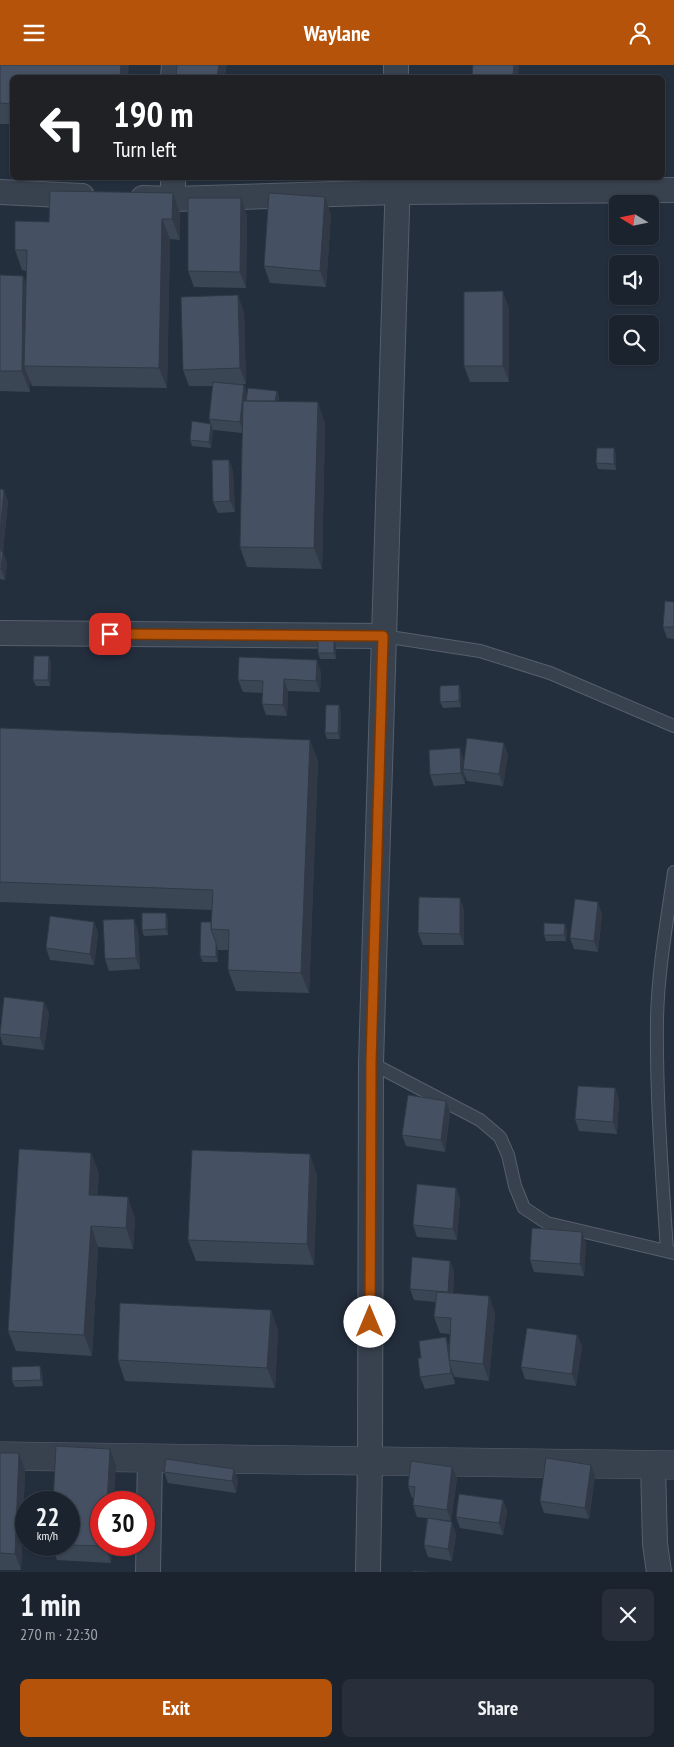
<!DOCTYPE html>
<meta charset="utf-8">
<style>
body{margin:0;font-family:"PT Sans Narrow",sans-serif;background:#282f3a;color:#f1f3f6;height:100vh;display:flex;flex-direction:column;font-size:19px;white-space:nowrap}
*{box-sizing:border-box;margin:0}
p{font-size:16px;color:#a0a4aa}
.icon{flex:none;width:28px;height:28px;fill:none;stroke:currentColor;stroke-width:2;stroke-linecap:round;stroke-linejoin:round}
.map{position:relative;height:1507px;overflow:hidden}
.drawer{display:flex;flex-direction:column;background:#1b232e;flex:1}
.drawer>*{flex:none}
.guide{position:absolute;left:10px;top:10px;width:655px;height:105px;border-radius:8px;box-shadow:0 1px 4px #0004,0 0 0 1px #39404a;background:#202124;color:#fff;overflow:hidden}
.needle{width:32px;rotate:280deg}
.fabs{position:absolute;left:609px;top:130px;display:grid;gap:10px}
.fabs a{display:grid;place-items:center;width:50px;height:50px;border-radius:8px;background:#1b232e;box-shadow:0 1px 4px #0004,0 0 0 1px #39404a;font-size:25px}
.speed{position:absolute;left:15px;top:1426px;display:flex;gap:10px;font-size:25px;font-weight:700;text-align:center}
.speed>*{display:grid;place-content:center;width:65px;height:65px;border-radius:50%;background:#1b232e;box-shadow:0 1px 4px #0004,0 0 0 1px #39404a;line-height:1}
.speed small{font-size:12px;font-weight:400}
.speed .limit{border:8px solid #d22;background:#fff;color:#111}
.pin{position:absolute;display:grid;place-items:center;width:42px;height:42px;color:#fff;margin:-21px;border-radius:10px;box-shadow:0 2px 8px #0006}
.me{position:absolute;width:55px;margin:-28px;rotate:0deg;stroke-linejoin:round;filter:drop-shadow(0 0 4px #0008)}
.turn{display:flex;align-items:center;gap:18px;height:105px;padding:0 20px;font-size:22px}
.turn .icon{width:65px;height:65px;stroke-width:2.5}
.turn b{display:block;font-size:35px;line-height:42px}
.round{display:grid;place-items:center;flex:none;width:52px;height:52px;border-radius:8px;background:#282f3a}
.headline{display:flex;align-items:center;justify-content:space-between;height:85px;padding:0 20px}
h1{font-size:30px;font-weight:700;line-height:38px}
.action{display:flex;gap:10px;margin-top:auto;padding:10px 20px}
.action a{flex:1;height:58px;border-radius:8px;background:#b45309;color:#fff;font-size:20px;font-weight:700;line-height:58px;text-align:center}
.action a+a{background:#282f3a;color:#f1f3f6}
header{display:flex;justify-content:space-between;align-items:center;height:65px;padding:0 20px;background:#b45309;color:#fff;font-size:22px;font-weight:700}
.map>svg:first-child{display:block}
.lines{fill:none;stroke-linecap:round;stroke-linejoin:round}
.service-casing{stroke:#565f6c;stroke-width:14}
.minor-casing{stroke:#565f6c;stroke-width:26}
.tertiary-casing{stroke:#565f6c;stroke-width:29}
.service{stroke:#38414e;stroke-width:12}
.minor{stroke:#38414e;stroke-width:24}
.tertiary{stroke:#38414e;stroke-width:28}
.wall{fill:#3b4654}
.shaded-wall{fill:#303945}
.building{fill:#455162;stroke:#303945}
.route-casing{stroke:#753606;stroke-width:12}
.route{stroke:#b45309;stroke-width:9}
</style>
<header><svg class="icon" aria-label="menu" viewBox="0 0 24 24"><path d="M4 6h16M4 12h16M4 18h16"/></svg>Waylane<svg class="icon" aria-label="person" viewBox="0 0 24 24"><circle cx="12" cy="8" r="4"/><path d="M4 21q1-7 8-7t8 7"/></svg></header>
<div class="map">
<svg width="674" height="1507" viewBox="0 0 674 1507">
<rect width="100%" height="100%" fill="#242f3e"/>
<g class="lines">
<g class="service-casing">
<g id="service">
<path d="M383,571L480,586L550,608L674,661"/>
<path d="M371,998L480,1055L500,1072L508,1090L515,1121L524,1143L547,1158L674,1188"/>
<path d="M667,1186C662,1109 656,1032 657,954C658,905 667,856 674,807"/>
</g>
</g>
<g class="minor-casing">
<g id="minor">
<path d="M396,0V12"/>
<path d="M173,12L174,0"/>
<path d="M0,127L82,131"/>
<path d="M143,133L173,134L398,127L674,125"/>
<path d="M173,134V112"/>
<path d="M0,568L383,571"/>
<path d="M653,1399L655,1479L659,1507"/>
<path d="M148,1507L150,1394"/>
<path d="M368,1507L370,1397L371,998L398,112"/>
</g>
</g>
<g class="tertiary-casing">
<path id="tertiary" d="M0,1391L674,1400"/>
</g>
<use href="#service" class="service"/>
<use href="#minor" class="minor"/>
<use href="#tertiary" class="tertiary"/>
</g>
<g class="wall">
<path d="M0,0L12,12V59H0Z"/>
<path d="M173,128L180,149V175L170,174L167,323L32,321L30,316V327L0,326V210L23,211L26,218V206L22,205L15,185L49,157Z"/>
<path d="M331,149L326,222L270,218L264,201Z"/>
<path d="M247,150L246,223L194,222L188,206Z"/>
<path d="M509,243V317H470L464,301Z"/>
<path d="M244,247L246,319L240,320H244L247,329L277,326L279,332L278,336L325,358L322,504L247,502L240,482L242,368L214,365H213L211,383L192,381L190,375L211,359L209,354L213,321H189L183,305Z"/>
<path d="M616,389V405L598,404L596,398Z"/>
<path d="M229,395L233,406L235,447L218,448L213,437Z"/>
<path d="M0,424L8,436L3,487L7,498L5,515L0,514Z"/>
<path d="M674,537V574L667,573L663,562Z"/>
<path d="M336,580V594H320L318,588Z"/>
<path d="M51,597L50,621H36L33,615Z"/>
<path d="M321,607L320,627L288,626L287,651L266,650L262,639L263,628L243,627L238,615Z"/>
<path d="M461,626V642L443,643L440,637Z"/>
<path d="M341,646L340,674H327L325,668Z"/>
<path d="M0,663L318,695L309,928L236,926L228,905L229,885H218V884V897H203L200,891L211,857L212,845L0,837Z"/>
<path d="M508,690L503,721L467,716L464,709L465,719L434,721L430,710L464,695Z"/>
<path d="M464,844V880H423L418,868Z"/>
<path d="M602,849L598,887L574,884L570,873Z"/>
<path d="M168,854V870L144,871L142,865Z"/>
<path d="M94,857L98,868L94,900L50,895L46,883Z"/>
<path d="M138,865L140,904L109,906L105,894Z"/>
<path d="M567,865L566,876H546L544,870Z"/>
<path d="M44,937L49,948L44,985L3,980L0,970V962Z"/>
<path d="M615,1023L619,1035L617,1069L579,1066L575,1054Z"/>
<path d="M446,1036L450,1047L445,1087L406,1081L402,1070Z"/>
<path d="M91,1088L99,1109L97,1131L135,1153L133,1184L98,1182L92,1291L16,1286L8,1266Z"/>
<path d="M317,1110L314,1200L196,1196L188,1175Z"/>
<path d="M456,1123L460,1134L457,1175L417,1172L413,1160Z"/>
<path d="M586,1178L584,1211L534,1207L530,1195Z"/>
<path d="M450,1196L454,1207L453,1229L489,1231L495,1248L489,1316L455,1312L453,1308L455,1319L425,1324L420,1312L421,1293L446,1272L449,1281L450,1269L440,1268L434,1252L436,1237L414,1235L410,1224Z"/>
<path d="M271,1245L278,1266L275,1323L125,1316L118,1295Z"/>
<path d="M577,1270L582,1281L576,1321L525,1314L521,1302Z"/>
<path d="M42,1307L43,1321L15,1322L12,1316Z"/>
<path d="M0,1388H19L25,1405L21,1505H0Z"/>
<path d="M116,1401L101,1480H112L111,1498L57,1495L51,1480H69V1438Z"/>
<path d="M234,1404L238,1416L236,1428L168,1418L164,1407Z"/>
<path d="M595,1411L589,1454L544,1448L540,1436Z"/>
<path d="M457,1413L451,1456L429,1453L456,1469L452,1496L428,1492L424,1480L427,1453L417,1452L413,1440L414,1433H412L408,1421Z"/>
<path d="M503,1435L507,1447L503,1470L460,1463L456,1452Z"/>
</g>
<g class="shaded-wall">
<path d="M121,0H129L128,12H120Z"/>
<path d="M219,0H227L225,12H217Z"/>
<path d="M514,0H518L519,1L518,12H513Z"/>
<path d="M173,128L180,149V175L172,154Z"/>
<path d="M325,132L331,149L326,222L320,206Z"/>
<path d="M241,133L247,150L246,223L240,207Z"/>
<path d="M162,154L170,174L167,323L159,303Z"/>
<path d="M23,211L31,231L24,301L30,316V327L22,306Z"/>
<path d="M503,226L509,243V317L503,301Z"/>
<path d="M238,230L244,247L246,319L240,303Z"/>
<path d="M244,320L248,332L244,368L240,357Z"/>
<path d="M277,326L279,332L276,351L274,345Z"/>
<path d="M318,337L325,358L322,504L314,483Z"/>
<path d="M211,359L213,365L211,383L209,377Z"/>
<path d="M614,383L616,389V405L614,399Z"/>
<path d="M229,395L233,406L235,447L230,436Z"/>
<path d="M4,425L8,436L3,487L7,498L5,515L1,504L3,490L0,483V468Z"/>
<path d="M334,574L336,580V594L334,588Z"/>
<path d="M49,591L51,597L50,621L48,615Z"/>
<path d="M317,595L321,607L320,627L316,616Z"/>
<path d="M284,614L288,626L287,651L283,640Z"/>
<path d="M459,620L461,626V642L459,636Z"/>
<path d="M339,640L341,646L340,674L338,668Z"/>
<path d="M310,675L318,695L309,928L301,908Z"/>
<path d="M504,678L508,690L503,721L499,709Z"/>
<path d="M460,683L464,695L463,704L464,709L465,719L461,708Z"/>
<path d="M460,833L464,844V880L460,869Z"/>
<path d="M598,837L602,849L598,887L594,876Z"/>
<path d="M166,848L168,854V870L166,864Z"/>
<path d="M134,854L138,865L140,904L136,893Z"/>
<path d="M94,857L98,868L94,900L90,889Z"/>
<path d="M565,859L567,865L566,876L564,870Z"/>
<path d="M216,878L218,884V897L216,892Z"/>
<path d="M44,937L49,948L44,985L40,973Z"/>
<path d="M615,1023L619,1035L617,1069L613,1057Z"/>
<path d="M446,1036L450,1047L445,1087L441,1075Z"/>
<path d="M91,1088L99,1109L96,1151L89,1130Z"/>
<path d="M310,1089L317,1110L314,1200L307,1179Z"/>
<path d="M456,1123L460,1134L457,1175L453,1164Z"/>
<path d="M128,1132L135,1153L133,1184L126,1163Z"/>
<path d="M91,1161L98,1182L92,1291L84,1270Z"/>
<path d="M582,1167L586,1178L584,1211L580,1199Z"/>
<path d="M450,1196L454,1207L452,1238L448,1227Z"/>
<path d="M489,1231L495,1248L489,1316L483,1299Z"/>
<path d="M271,1245L278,1266L275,1323L267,1303Z"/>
<path d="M577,1270L582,1281L576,1321L572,1309Z"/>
<path d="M446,1272L450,1283L449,1295Z"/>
<path d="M449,1297L453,1308L455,1319L451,1308Z"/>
<path d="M40,1301L42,1307L43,1321L41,1315Z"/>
<path d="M110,1384L116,1401L114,1438H107Z"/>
<path d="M19,1388L25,1405L21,1505L15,1489Z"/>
<path d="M591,1400L595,1411L589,1454L585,1443Z"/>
<path d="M452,1402L457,1413L451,1456L447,1445Z"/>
<path d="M234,1404L238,1416L236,1428L232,1416Z"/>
<path d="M503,1435L507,1447L503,1470L499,1458Z"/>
<path d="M452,1457L456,1469L452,1496L448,1484Z"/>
<path d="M105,1480H112L111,1498L105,1481Z"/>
</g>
<g class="building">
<path d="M0,0H121L120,12H12V39L0,38Z"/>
<path d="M177,0H219L217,12H176Z"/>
<path d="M473,0H514L513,12H472Z"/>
<path d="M50,126L173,128L172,154H162L159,303L24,301L27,185H15V156L49,157Z"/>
<path d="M269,128L325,132L320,206L264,201Z"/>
<path d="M188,133H241L240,207L188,206Z"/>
<path d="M0,210L23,211L22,306H0Z"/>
<path d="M503,226V301H464V227Z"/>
<path d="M238,230L240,303L183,305L181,232Z"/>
<path d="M213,317L244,320L240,357L209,354Z"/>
<path d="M248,323L277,326L275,336H246Z"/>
<path d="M243,336L318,337L314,483L240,482Z"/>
<path d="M192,356L211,359L209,377L190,375Z"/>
<path d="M597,383H614V399L596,398Z"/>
<path d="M212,395H229L230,436L213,437Z"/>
<path d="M0,424L4,425L0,468Z"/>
<path d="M0,486H3L1,504L0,503Z"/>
<path d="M665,536L674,537V562H663Z"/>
<rect x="318" y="574" width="16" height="14"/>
<path d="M34,591H49L48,615H33Z"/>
<path d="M239,592L317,595L316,616L284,614L283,640L262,639L263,616L238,615Z"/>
<path d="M459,620V636L440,637V621Z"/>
<path d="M326,640H339L338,668H325Z"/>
<path d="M0,663L310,675L301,908L228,905L229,865L211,864L213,825L0,817Z"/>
<path d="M467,673L504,678L499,709L463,704Z"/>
<path d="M460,683L461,708L430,710L429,685Z"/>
<path d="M419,832L460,833V869L418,868Z"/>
<path d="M575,834L598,837L594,876L570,873Z"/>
<path d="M142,848H166V864L142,865Z"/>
<path d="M50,851L94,857L90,889L46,883Z"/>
<path d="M134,854L136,893L105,894L103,855Z"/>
<path d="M201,857H211V864L216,878V892L200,891Z"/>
<path d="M544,858L565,859L564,870H544Z"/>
<path d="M4,932L44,937L40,973L0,969Z"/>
<path d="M578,1021L615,1023L613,1057L575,1054Z"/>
<path d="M408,1030L446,1036L441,1075L402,1070Z"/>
<path d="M19,1084L91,1088L89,1130L128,1132L126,1163L91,1161L84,1270L8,1266Z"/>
<path d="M192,1085L310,1089L307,1179L188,1175Z"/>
<path d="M417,1119L456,1123L453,1164L413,1160Z"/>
<path d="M532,1163L582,1167L580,1199L530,1195Z"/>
<path d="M412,1192L450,1196L448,1227L410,1224Z"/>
<path d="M437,1227L489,1231L483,1299L449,1295L451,1253L434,1252Z"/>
<path d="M120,1238L271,1245L267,1303L118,1295Z"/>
<path d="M527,1263L577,1270L572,1309L521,1302Z"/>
<path d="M446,1272L451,1308L420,1312L418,1293H421L419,1276Z"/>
<path d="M40,1301L41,1315L12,1316V1302Z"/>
<path d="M56,1381L110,1384L107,1438H101V1480H105V1481L69,1480V1438H53Z"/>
<path d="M0,1388H19L15,1489L0,1488Z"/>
<path d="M546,1393L591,1400L585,1443L540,1436Z"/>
<path d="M166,1394L234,1404L232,1416L164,1407Z"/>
<path d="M411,1396L452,1402L447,1445L413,1440L415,1422L408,1421Z"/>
<path d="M459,1429L503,1435L499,1458L456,1452Z"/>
<path d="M428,1453L452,1457L448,1484L424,1480Z"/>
<path d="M413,1506L428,1507H413Z"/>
</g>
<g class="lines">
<g class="route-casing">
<path id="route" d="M110,569L383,571L371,998L370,1257"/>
</g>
<use href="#route" class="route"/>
</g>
</svg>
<div class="fabs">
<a><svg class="needle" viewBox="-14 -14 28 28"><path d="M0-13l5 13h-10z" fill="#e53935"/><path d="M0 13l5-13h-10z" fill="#a0a4aa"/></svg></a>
<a><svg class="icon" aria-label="sound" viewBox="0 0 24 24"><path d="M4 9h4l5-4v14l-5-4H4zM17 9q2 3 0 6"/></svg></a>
<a><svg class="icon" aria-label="search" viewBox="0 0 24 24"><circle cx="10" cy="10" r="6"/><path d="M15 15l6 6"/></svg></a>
</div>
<div class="speed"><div>22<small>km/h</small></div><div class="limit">30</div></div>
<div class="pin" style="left:110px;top:569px;background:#d93025"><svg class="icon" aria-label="arrive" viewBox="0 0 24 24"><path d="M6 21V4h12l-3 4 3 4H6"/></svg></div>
<svg class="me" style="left:370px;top:1257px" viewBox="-20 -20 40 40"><circle r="19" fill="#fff"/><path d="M0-13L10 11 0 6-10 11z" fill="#b45309"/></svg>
<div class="guide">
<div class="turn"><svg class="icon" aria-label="left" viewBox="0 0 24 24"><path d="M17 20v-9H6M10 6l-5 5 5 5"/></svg><div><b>190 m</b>Turn left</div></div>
</div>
</div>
<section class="drawer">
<div class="headline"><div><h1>1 min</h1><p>270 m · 22:30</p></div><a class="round"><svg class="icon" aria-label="close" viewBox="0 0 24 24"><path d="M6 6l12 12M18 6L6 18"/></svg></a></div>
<div class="action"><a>Exit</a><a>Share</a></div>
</section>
